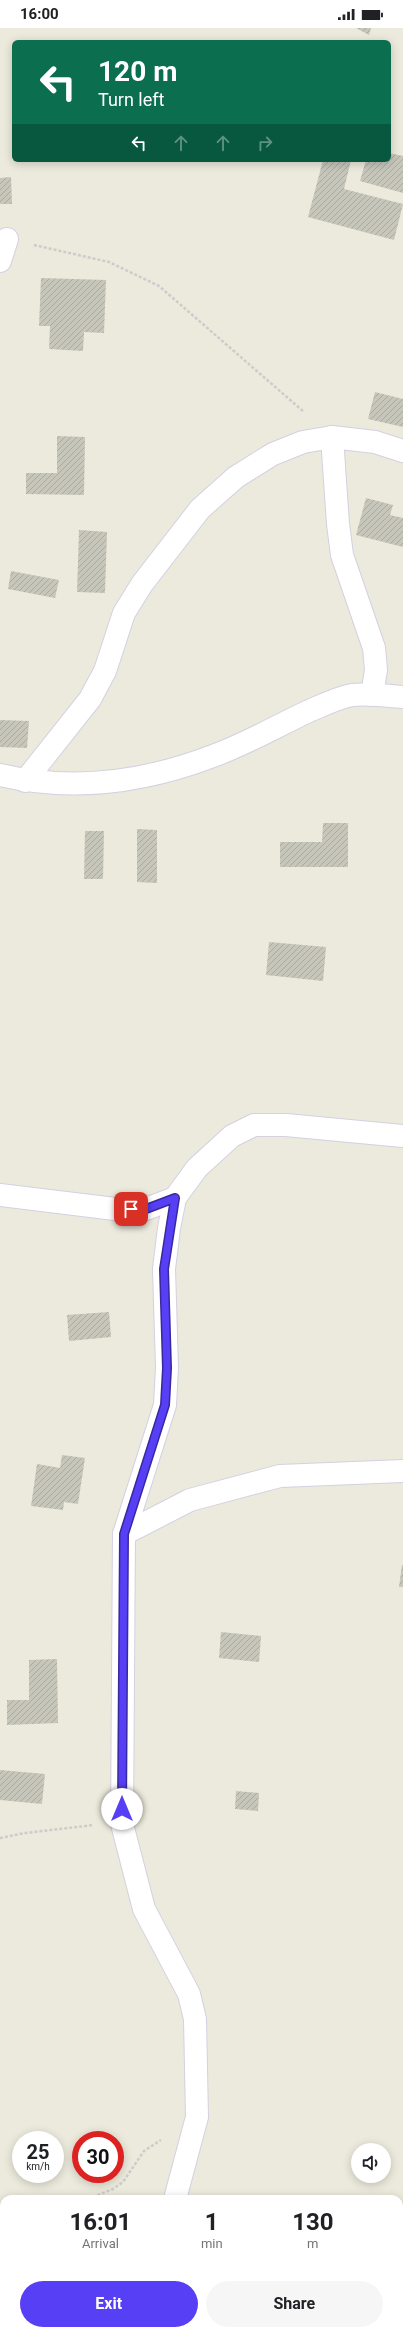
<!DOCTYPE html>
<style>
body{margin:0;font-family:Roboto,sans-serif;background:#f6f6f6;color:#202124;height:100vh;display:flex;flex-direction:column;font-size:15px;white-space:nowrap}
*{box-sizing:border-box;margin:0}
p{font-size:13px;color:#757577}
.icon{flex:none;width:22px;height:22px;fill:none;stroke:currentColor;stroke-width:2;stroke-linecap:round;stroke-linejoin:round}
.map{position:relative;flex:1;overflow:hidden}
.details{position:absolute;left:0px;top:2167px;width:403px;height:140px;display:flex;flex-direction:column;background:#fff;border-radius:12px 12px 0 0;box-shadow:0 2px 10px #0003}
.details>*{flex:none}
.hud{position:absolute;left:12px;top:12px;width:379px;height:122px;border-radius:6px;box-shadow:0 2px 10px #0003;background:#0b6e4f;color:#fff;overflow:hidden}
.controls{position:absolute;left:351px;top:2115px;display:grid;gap:8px}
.controls a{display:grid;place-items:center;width:40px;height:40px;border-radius:50%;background:#fff;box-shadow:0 2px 10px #0003;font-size:20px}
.speed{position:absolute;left:12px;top:2103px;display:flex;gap:8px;font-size:20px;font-weight:700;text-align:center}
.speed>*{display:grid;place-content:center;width:52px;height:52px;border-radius:50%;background:#fff;box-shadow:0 2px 10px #0003;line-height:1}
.speed small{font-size:10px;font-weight:400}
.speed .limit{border:6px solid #d22;background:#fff;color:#111}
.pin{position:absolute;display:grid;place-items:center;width:34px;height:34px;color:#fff;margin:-17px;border-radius:8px;box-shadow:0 2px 6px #0006}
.me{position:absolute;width:44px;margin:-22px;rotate:0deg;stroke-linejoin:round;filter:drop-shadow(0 0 3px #0008)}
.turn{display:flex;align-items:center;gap:14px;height:84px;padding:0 20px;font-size:18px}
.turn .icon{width:52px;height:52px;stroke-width:2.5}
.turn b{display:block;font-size:28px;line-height:34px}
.lanes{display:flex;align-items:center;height:38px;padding:0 20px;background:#0003;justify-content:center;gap:20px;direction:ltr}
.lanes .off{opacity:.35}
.eta{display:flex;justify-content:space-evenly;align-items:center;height:68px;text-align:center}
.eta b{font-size:24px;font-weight:700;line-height:28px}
.cta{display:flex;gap:8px;margin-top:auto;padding:8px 20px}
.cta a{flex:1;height:46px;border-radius:24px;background:#573ff5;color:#fff;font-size:16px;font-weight:700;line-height:46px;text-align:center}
.cta a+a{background:#f6f6f6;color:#202124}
.status{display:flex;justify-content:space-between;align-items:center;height:28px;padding:0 20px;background:#fff;direction:ltr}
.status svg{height:11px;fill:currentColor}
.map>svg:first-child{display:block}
.building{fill:url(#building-hatch)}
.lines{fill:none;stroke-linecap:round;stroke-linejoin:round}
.street-casing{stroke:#d3d1e2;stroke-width:24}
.path{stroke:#ccc;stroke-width:2.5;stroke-dasharray:3 2;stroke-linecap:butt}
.street{stroke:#fff;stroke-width:22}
.route-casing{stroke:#39299f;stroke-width:10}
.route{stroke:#573ff5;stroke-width:7}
</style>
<div class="status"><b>16:00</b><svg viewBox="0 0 49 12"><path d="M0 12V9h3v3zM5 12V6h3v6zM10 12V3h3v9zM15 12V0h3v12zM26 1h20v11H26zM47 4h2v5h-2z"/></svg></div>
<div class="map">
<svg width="403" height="2307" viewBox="0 0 403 2307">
<defs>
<pattern id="building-hatch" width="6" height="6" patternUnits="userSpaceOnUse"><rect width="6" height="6" fill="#c7c6bb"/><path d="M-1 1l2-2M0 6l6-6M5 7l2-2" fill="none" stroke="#abaaa1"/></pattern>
</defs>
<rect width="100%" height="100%" fill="#eceadc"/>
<g class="building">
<path d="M356,0H371L369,7Z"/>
<path d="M389,125L403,128V165L360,153L366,132H389Z"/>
<path d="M323,132H351L344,161L403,176L394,212L308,189Z"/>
<path d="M11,149L12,176H0V150Z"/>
<path d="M41,250L106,252L104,305L84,304L83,323L49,321L50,298H39Z"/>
<path d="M375,364L403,371V399L368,391Z"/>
<path d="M57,408L85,409L84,467L26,466V445H57Z"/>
<path d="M366,470L393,477L390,487L403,490V519L356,507Z"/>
<path d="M79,502L107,504L105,565L77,564Z"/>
<path d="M11,543L59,552L55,570L8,561Z"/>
<path d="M0,692L29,693L27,720L0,719Z"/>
<path d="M323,795H348V839H280V814H322Z"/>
<path d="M137,801L157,802V855L137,854Z"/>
<path d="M85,803H104L103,851H84Z"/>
<path d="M269,914L326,919L323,953L266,947Z"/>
<path d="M109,1284L111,1309L69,1313L67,1287Z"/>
<path d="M62,1427L85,1430L78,1476L64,1474L63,1482L31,1478L37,1436L60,1440Z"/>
<path d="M402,1537H403V1559H399Z"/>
<path d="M221,1604L261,1608L259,1634L219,1630Z"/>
<path d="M57,1631L58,1695L7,1697V1672H29V1632Z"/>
<path d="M0,1742L45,1746L42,1776L0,1772Z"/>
<path d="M236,1763L259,1765L258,1783L235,1781Z"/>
</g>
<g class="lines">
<g class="street-casing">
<g id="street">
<path d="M0,233L7,211"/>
<path d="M332,409L338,496L342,527L374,620L376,642L372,667"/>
<path d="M0,747C72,764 145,754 213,728C246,716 277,698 309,683C323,677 337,670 352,667C368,665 386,668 403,669"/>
<path d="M25,753L90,671L105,643L124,585L142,556L200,481L236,449L273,426L303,414L332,409L375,414L403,423"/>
<path d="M0,1167L115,1181H146L175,1170L197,1140L232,1108L254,1097H286L403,1108"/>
<path d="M175,1170L169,1200L164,1241L167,1340L165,1377L124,1506L122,1796L144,1881L189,1966L195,1991L197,2089L175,2171"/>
<path d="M124,1506L190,1472L280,1448L403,1443"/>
<path d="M399,2207L403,2202"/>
<path d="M120,2307L122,2303"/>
<path d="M298,2307L303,2303"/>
<path d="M322,2307L324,2303"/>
</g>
</g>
<g class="path">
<path d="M34,217L109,234L159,258L304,384"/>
<path d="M0,1810L25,1805L94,1797"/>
<path d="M88,2171L113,2161L123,2154L144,2123L161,2112"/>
<path d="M9,2307L10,2303"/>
</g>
<use href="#street" class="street"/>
</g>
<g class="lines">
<g class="route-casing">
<path id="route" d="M122,1781L124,1506L165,1377L167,1340L164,1241L175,1170L146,1181H131"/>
</g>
<use href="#route" class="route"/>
</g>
</svg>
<div class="controls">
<a><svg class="icon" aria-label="sound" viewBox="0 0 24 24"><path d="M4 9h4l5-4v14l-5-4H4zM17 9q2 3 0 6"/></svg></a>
</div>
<div class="speed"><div>25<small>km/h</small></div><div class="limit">30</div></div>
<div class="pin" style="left:131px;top:1181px;background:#d93025"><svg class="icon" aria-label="arrive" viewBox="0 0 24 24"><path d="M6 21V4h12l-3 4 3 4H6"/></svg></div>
<svg class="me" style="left:122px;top:1781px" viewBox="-20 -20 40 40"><circle r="19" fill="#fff"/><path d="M0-13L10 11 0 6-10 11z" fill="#573ff5"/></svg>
<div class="hud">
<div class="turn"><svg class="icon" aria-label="left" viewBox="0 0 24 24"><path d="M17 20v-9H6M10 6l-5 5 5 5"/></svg><div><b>120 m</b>Turn left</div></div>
<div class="lanes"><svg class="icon" aria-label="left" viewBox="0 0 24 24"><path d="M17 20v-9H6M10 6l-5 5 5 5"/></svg><svg class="icon off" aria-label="ahead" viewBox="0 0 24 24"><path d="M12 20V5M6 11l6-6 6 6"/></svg><svg class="icon off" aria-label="ahead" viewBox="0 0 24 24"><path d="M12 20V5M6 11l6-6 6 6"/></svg><svg class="icon off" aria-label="right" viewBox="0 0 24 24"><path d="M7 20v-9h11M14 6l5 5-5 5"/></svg></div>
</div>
<section class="details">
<div class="eta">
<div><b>16:01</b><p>Arrival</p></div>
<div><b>1</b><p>min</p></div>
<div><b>130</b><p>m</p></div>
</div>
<div class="cta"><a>Exit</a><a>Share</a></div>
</section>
</div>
